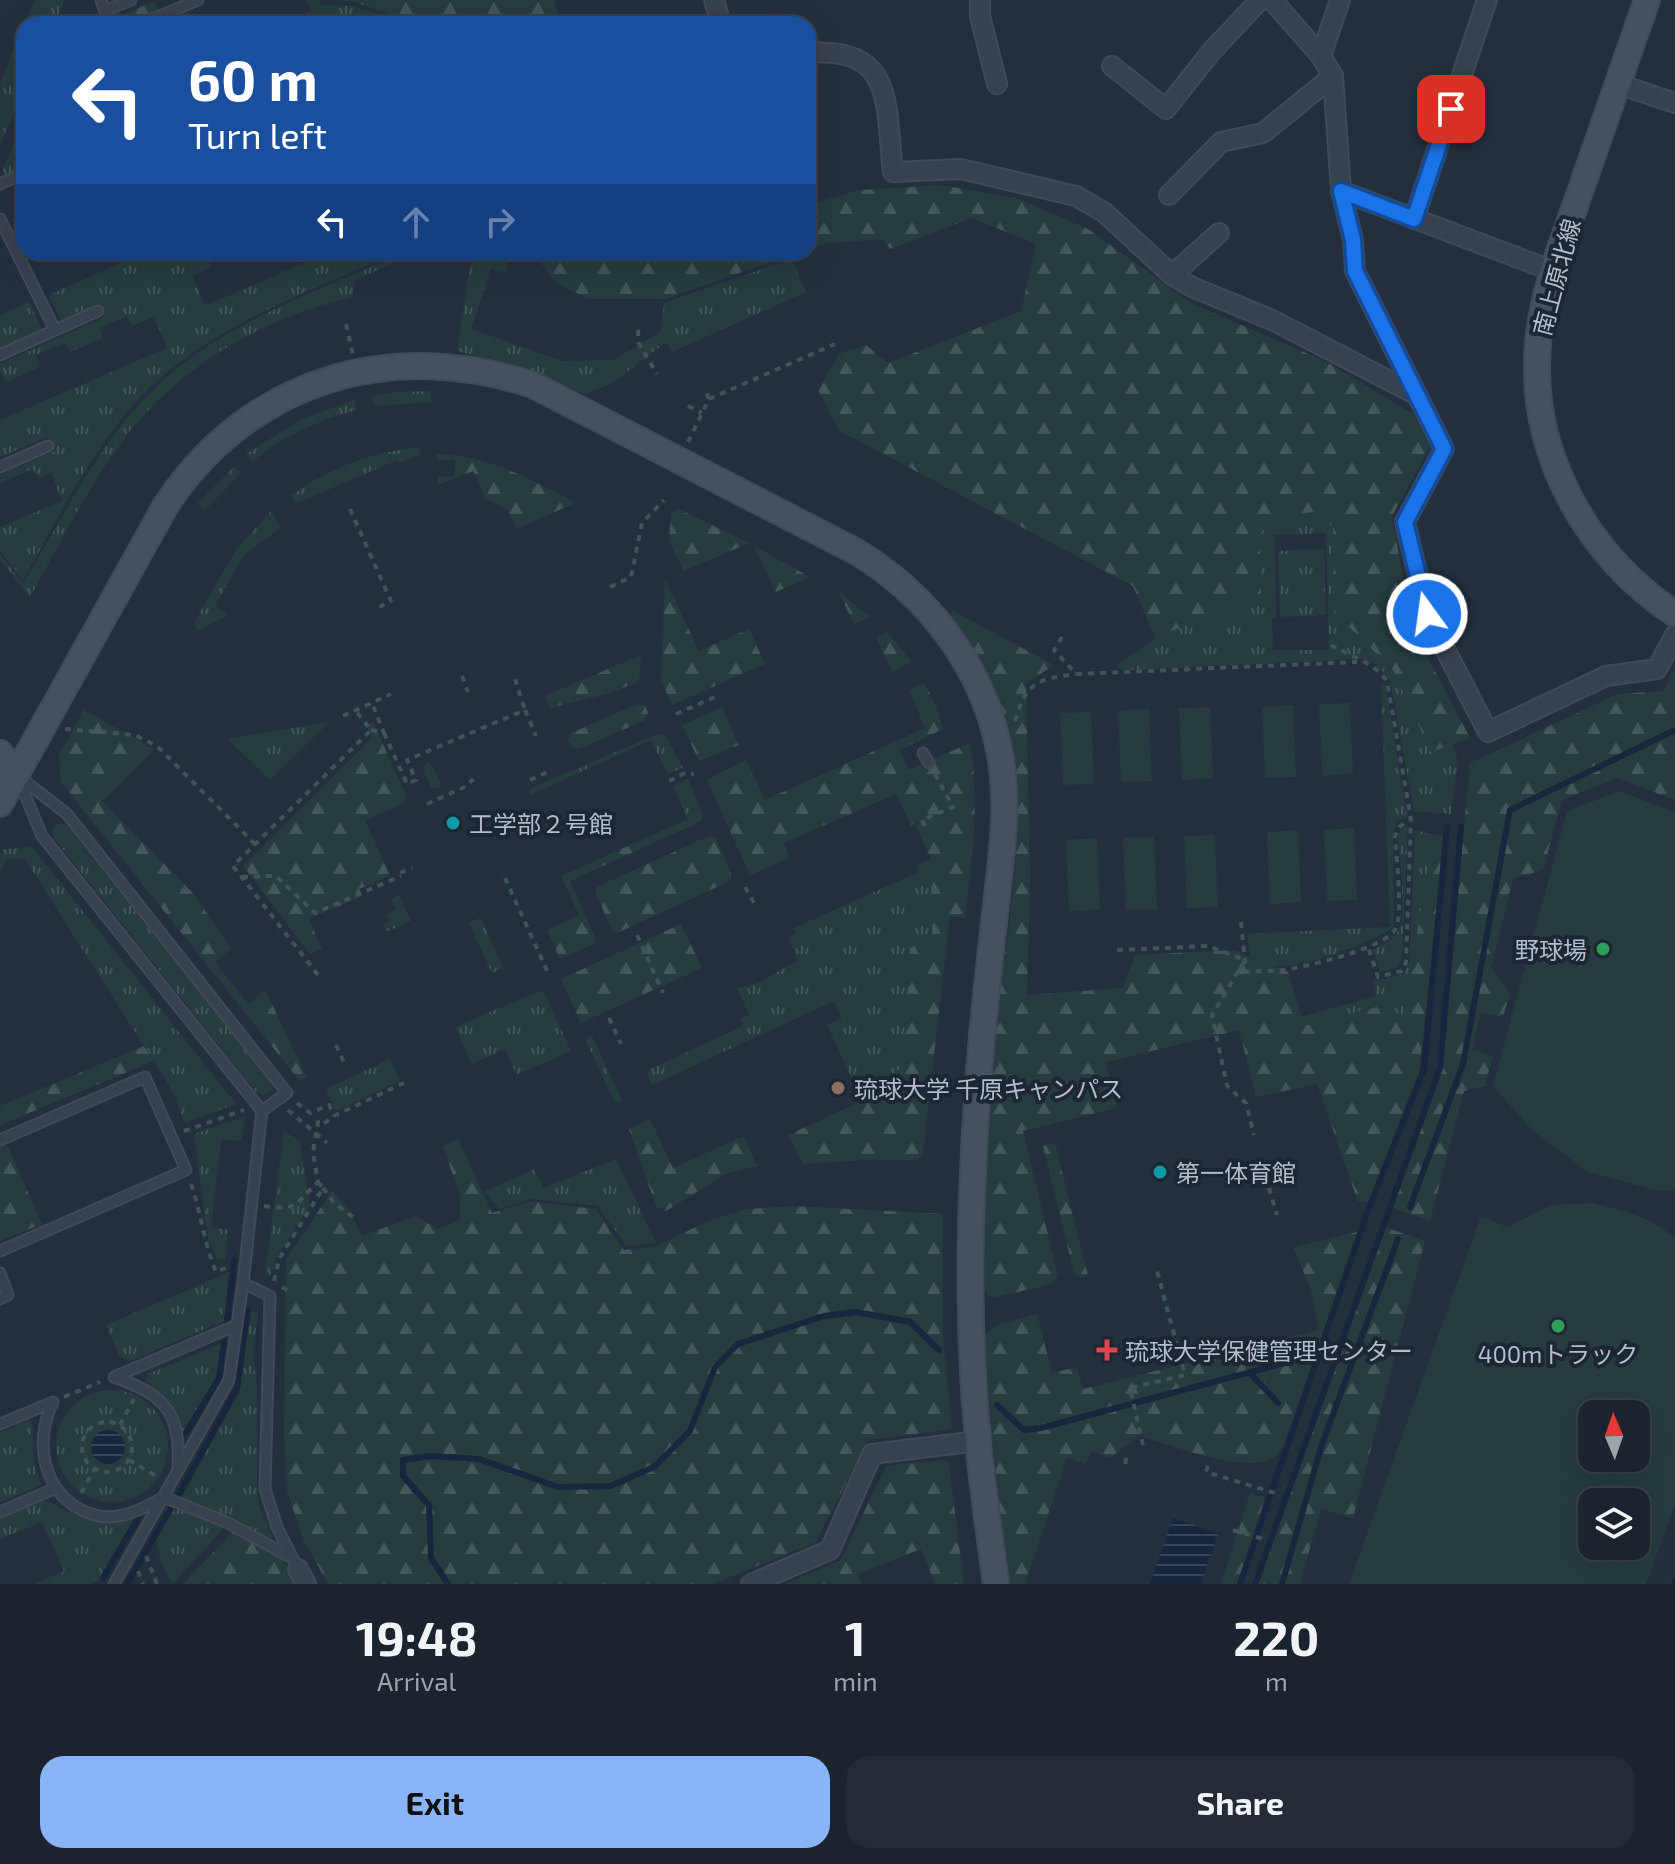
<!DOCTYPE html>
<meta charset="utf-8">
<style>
body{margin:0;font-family:"Exo 2","Noto Sans JP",sans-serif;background:#242b36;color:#f1f3f6;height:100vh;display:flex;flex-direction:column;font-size:30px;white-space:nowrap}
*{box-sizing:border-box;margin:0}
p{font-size:26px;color:#a0a4aa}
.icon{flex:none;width:44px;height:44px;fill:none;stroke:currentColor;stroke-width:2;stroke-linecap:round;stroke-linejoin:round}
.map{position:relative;height:1584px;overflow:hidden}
.side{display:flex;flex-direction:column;background:#1b232e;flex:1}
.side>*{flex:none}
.hud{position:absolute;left:16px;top:16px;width:800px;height:244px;border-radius:24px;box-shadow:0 8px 32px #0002,0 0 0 2px #39404a;background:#1a4fa0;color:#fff;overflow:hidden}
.needle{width:52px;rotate:358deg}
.tools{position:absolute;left:1578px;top:1400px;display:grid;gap:16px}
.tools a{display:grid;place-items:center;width:72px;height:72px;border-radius:16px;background:#1b232e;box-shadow:0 8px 32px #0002,0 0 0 2px #39404a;font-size:40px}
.pin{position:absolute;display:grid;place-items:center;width:68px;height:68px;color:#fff;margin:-34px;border-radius:16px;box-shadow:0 4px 12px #0006}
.me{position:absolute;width:88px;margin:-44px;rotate:346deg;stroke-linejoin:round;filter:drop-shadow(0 0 6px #0008)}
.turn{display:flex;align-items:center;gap:28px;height:168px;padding:0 40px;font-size:36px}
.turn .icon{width:104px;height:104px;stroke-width:2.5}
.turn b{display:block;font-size:56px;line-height:68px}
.lanes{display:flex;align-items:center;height:76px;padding:0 40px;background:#0003;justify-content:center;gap:40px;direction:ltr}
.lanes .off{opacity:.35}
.eta{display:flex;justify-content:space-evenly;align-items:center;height:136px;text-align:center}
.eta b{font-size:48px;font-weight:700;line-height:56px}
.action{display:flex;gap:16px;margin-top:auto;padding:16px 40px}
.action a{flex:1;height:92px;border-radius:24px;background:#8ab4f8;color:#111;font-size:32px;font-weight:700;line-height:92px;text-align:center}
.action a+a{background:#242b36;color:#f1f3f6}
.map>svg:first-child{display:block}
.grass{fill:url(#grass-tufts);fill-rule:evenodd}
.forest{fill:url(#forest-firs)}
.garden{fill:#263c3f;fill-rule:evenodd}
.water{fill:url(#water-rules)}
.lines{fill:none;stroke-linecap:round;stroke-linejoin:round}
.stream{stroke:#17263c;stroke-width:6}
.lane-casing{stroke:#414a57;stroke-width:13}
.street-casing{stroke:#414a57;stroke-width:22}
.secondary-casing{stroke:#414a57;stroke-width:28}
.path{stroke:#3f5557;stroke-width:4;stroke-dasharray:6 6;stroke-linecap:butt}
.lane{stroke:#38414e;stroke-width:9}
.street{stroke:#38414e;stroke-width:18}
.secondary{stroke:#465061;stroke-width:24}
.route-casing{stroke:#114b97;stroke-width:20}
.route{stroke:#1a73e8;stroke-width:14}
.culture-dot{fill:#0f9aa8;stroke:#1d2633;stroke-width:3}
.leisure-dot{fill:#2e9e5b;stroke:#1d2633;stroke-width:3}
.education-dot{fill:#8d6e63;stroke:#1d2633;stroke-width:3}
.health-dot{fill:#e0444e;stroke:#1d2633;stroke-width:3}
.labels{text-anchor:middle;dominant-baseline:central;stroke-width:8;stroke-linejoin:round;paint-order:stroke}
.street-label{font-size:24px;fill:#b4bcc9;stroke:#1d2633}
.poi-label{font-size:24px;fill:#b4bcc9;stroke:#1d2633;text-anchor:start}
</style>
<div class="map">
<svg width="1675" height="1584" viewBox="0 0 1675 1584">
<defs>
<pattern id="grass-tufts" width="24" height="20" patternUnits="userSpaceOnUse" patternTransform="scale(2)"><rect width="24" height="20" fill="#263c3f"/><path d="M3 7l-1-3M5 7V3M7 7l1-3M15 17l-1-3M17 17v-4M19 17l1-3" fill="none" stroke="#435659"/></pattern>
<pattern id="forest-firs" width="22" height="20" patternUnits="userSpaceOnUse" patternTransform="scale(2)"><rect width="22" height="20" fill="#263c3f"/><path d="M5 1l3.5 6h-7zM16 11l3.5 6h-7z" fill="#435659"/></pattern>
<pattern id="water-rules" width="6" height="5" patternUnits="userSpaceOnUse" patternTransform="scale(2)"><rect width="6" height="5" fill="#17263c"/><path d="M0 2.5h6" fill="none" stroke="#364457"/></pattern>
</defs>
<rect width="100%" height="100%" fill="#242f3e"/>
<g class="grass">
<path d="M35,0H65L54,24H25Z"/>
<path d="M307,0H318L322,5L354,6L386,17L370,24H281L311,11Z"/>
<path d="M24,26V91L0,145V83Z"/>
<path d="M24,121V167L4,176L2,171Z"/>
<path d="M121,252H211L206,255L212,267L192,276L205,306L329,252H398C302,295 195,330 126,413C85,464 55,523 23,580L0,551V527L62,501L51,473L38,478L33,469L0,483V475L55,451L48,437L0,457V420L167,348L154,317L132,326L127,316L99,328L103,338L70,352L65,343L36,355L40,367L6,382L0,370V364L103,318L97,305L61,321L49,295L125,261Z"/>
<path d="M406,252H416L354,281L353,297C264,317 179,366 124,439C87,488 60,544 30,597L0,560V554L23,583C61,521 93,454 143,400C211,326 316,292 406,252Z"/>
<path d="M480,252H503L508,262L505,273L491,269L471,329L562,361L615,360L661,331L664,303L791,259L806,292L672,352L666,342L613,383L585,394L537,372L457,351L471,258Z"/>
<path d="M29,302L42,329L0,348V315Z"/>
<path d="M431,391V402L375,406L372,396L399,392Z"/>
<path d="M354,400L357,410C318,420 283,436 252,462L246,454L300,420Z"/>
<path d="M420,447V454L399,463L397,460L297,503L291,496C329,468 372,452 420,447Z"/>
<path d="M235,466L241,473L205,510L197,504Z"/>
<path d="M271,511L281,527L244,555L215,606L228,615L197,631L195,621L236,550Z"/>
<path d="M1317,512L1333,527L1335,612L1393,670L1431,752L1452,744L1458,761L1451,814L1414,811L1390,680L1376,664L1362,659L1122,670L1116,666L1155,638L1261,595L1260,533L1280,515ZM1326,533L1329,650H1273L1272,618L1276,617L1275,535Z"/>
<path d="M1324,549L1326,615L1280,617L1278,551Z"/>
<path d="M1381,683H1385L1407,817L1398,821L1393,832L1394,926C1377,942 1297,970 1274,966C1266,965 1257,959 1250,956L1247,934L1390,927Z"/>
<path d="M329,722L270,780L228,739Z"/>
<path d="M657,734L665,735L683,768L668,774L651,740L528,796L532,788Z"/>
<path d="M429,761L441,783L438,788H431L422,767Z"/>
<path d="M688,779L703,815L702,820L691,826L673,786Z"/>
<path d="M60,823L67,826L271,1081L272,1090L264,1096L256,1092L53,837L52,830Z"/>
<path d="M1402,827H1408L1402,959L1398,967L1380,972L1373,950C1382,945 1393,941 1398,931C1408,910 1399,861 1398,837Z"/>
<path d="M1415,830L1434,835L1403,1016L1380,1006L1304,1026L1301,1017L1376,996L1373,981L1403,974L1409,963Z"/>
<path d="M32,847L236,1104L184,1123L175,1095L25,859H7L0,872V856L4,849Z"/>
<path d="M931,859L932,937L910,948L903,1066L862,1101L827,1025L842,1018L834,1001L652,1085L646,1071L743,1026L741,1019L749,1015L737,988C765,984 774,972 798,961L788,937L796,933L794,928L919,872L917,865Z"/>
<path d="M399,895L411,921L386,932L383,924L390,921L387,914L396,910L391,899Z"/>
<path d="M481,918L503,968L492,973L469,923Z"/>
<path d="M540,991L545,994L571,1051L517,1075L505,1049L472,1064L455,1027Z"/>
<path d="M592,1036L622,1101H614L585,1039Z"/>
<path d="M390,1059L400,1081L336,1111L326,1089Z"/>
<path d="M245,1117L241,1141L221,1139L211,1227L228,1230L225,1260L217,1259L208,1238L194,1134Z"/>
<path d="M284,1131L300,1141L310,1205L275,1260L271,1276L265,1274Z"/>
<path d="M616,1159L656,1243L626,1246L598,1206L531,1199L500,1209L484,1192L534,1169L543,1188Z"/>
<path d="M230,1272L224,1321L130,1361L120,1357L106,1325Z"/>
<path d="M248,1310L258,1313L253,1353L257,1386V1488L259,1505L273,1537L267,1540L183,1501L179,1495L237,1389Z"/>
<path d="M222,1343L216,1377L182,1433C173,1407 168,1397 145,1381L148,1374Z"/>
<circle cx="112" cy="1446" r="56"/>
<path d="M27,1421L32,1424C35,1450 29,1458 42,1485L0,1502V1433Z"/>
<path d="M42,1500C52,1502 57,1507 66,1511C90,1524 112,1523 138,1518L103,1578L91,1584H34L64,1571L42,1522L0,1539V1519Z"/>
<path d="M182,1509L226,1526L172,1584L161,1562L155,1536L170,1510Z"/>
</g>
<g class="forest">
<path d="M334,0H554L561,24H418L355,2Z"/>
<path d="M154,1L158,11L128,24H102Z"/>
<path d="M941,185L1016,198L1088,229L1191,303L1327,362L1413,414L1430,447L1392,516L1412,627L1470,738L1431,752L1393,670L1334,612L1333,527L1317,512L1280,515L1260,533L1261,595L1155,638L1133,586L838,430L818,390L839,354L866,345L888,363L1021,311L1036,244L972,218L890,249L883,239L826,243L808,249V205L860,190Z"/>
<path d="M530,252H800L665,299H589L558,284Z"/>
<path d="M437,454C489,456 530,478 575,503L517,529L507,509L486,499L473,471L438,485V477L455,476V460H437Z"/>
<path d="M679,509L749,543L684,571L669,541L671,514Z"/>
<path d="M754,546L810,577L776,592Z"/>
<path d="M665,579L699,651L749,629L765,664L672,705L661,680Z"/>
<path d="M838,591L870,617L854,624Z"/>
<path d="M953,611L1054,665L1026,684L1030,875L1027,995L1123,988L1135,955L1234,950L1288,972L1304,1026L1380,1006L1403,1015L1434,835L1446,837L1419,1072L1369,1202H1358L1317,1084L1256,1097L1239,1030L1106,1062L1117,1108L1023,1131L1058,1276L1051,1284L997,1297L989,1296L985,1291C983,1209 986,1124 994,1042C1004,938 1036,812 1002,711C990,676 970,646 948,616Z"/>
<path d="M887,632L912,662L892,672L876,637Z"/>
<path d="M641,655L639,681L614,692L550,708L545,696Z"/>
<path d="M1675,664V800L1617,778L1562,800L1543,870L1513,879L1491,968L1510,993L1503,1017L1481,1013L1472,1050L1493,1056L1485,1086L1464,1091L1430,1221L1391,1207L1441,1072L1470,763L1618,694L1664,691Z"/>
<path d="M924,683L936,706L943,729L900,750L909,770L970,743C980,803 972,857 965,918L950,916L923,1152L920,1158L914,1160H865L803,1164L788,1135L862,1101L903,1066L910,948L932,937L931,859L915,824L911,825L896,794L784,843L789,858L750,875L707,780L746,760L765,800L925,728L909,690Z"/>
<path d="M637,704L645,706L648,713L643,721L579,749L572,747L568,740L571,733Z"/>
<path d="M722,707L739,745L699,761L682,725Z"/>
<path d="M84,710L154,749L102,801L193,893L231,949L215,962L248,1004L265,990L307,1077L299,1080L61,782L59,755Z"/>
<path d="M373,722L406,795L403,804L365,820L390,876L359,889L362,896L309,919L322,949L310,954L243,866L371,739L372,734L366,725Z"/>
<path d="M688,819L691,826L570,881L596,939L594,944L560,959L547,930L579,915L561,876Z"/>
<path d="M709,836L716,838L732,876L730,881L617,933L613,931L595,893L597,887Z"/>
<path d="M681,924L702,968L581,1023L561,979Z"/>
<path d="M144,1046L154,1061L0,1125V1106Z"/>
<path d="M650,1119L673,1168L744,1136L757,1166L726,1174L666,1211L656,1206L629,1129Z"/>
<path d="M458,1139L492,1213L531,1201L596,1209L624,1250L657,1246L706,1222L747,1209L795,1206L943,1214V1334L952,1429L868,1440L816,1542L713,1584H328L304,1541L287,1491L284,1436L286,1259L332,1191L349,1210L362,1236L416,1216L437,1229L460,1220V1196L443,1146Z"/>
<path d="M1055,1143L1088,1276L1081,1278L1074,1273L1043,1146Z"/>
<path d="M7,1144L42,1224L0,1241V1147Z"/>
<path d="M1382,1226L1425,1241L1353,1518L1321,1509L1300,1584H1257Z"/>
<path d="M1361,1231L1286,1443C1283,1447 1278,1455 1274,1458C1245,1475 1170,1444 1139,1436L1110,1458L1091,1451L1086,1464L1067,1458L1025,1584H1008L992,1438L985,1335L999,1324L1037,1314L1052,1373L1077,1367L1083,1389L1319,1330L1310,1287L1293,1247Z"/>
<path d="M942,1460L947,1461L949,1465L964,1584H935L921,1549L858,1574L862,1584H786L841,1560L886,1466Z"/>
<path d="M1250,1493L1265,1498L1238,1584H1221Z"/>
<path d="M233,1532L283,1560L295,1584H183Z"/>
</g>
<g class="garden">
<path d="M1350,703L1353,774L1322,776L1319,704Z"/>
<path d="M1293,705L1296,777L1265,778L1262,707Z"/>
<path d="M1210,707L1213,778L1182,780L1179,708Z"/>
<path d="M1149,709L1152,781L1121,782L1118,711Z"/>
<path d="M1091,712L1094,784L1063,785L1060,713Z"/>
<path d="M1619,791L1675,812V1190L1659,1191L1588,1172L1532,1130L1493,1086L1567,811Z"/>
<path d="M1354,828L1357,900L1327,901L1324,830Z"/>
<path d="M1298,830L1301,902L1270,904L1267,832Z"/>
<path d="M1215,835L1218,907L1187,908L1184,836Z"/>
<path d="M1154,837L1157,909L1126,910L1123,838Z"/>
<path d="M1097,838L1100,910L1069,911L1066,840Z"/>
<path d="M1592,1203C1621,1210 1653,1217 1675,1238V1505L1646,1584H1349L1481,1216L1507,1227L1552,1205ZM1592,1414H1636V1458H1592ZM1592,1502H1636V1546H1592Z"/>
</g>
<g class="water">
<circle cx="108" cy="1447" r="17"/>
<path d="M1173,1518L1218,1533L1201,1584H1150Z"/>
</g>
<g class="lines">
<g class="stream">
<path d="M1410,1207L1463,1064L1510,810L1673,731"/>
<path d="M227,1321L234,1260"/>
<path d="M1250,1373L1278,1403"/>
<path d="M997,1405L1024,1430L1041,1428L1292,1361"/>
<path d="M186,1433L219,1378L224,1342"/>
<path d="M179,1495L237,1389L248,1310"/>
<path d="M103,1578L138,1518"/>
<path d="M127,1584L170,1510"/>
<path d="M448,1584L431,1558L429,1505L403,1476V1460L430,1456L479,1459L558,1487L610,1486L654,1467L690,1431L715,1367L738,1344L824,1316L856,1312L910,1322L939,1350"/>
<path d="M1240,1584L1367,1213L1424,1069L1447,827"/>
<path d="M1255,1584L1440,1068L1461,826"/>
<path d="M1282,1584L1322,1444L1398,1239"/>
<path d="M1674,1584L1675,1581"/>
</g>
<g class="lane-casing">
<g id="lane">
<path d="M101,0L105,11L131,0"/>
<path d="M141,24L198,0"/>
<path d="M0,184L24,173"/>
<path d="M0,219L55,330L0,355"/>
<path d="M55,330L98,311"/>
<path d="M0,467L48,446"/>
<path d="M923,753L929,763"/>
<path d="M17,775L67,814L287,1093L262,1111L243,1283L270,1296L265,1489L277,1527L298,1569"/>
<path d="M18,778L42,836L262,1111"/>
<path d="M0,1140L145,1077L186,1170L0,1251"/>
<path d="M0,1273L8,1295L0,1299"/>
<path d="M0,1424L53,1402C31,1446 46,1505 99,1516C123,1520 144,1508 164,1497L228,1523L292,1558"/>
<path d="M178,1468C181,1412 165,1395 114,1377L237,1325"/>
<path d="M0,1512L56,1488"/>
<path d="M114,1584L229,1380L243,1283"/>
</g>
</g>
<g class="street-casing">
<g id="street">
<path d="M714,0L721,24"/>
<path d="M980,0V16L997,84"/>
<path d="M1272,0L1321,56L1333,76L1341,191L1353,240L1355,271L1444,449L1405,522L1427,614L1488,732L1606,676L1657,669L1675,635"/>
<path d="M808,53C896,46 885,106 893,172L961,169L1076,196L1105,213L1172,275L1192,287L1272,320L1415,394"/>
<path d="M1321,56L1340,0"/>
<path d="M1112,66L1166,109L1211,52L1260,0"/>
<path d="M1618,84L1675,103"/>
<path d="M1341,191L1553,271"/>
<path d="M1169,195L1221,142L1263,133L1333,76"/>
<path d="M1414,219L1487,0"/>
<path d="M1172,275L1219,233"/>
<path d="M298,1569L306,1584"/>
<path d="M751,1584L830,1550L872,1454L978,1441"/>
</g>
</g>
<g class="secondary-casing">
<g id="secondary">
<path d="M1647,0C1625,63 1603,126 1581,189C1565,236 1545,284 1539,334C1525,446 1584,554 1675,614"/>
<path d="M0,753L17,775"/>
<path d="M0,804L166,505C250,379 391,338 533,385L855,551C926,593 981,664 998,745C1011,801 1001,858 995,914C989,966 983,1018 979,1071C970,1193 966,1318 978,1440C982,1488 990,1536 996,1584"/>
</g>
</g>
<g class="path">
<path d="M346,324L353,355"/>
<path d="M638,330L639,344L657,374"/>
<path d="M709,399L835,344"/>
<path d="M688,406L702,413"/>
<path d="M688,442L709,399L706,391"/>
<path d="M350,509L391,601L379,607"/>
<path d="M610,587L631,577L642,523L664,500"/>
<path d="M1062,637L1054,650L1076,674L1357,662"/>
<path d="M1331,645C1350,656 1375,663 1387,681L1411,819L1406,962L1402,971L1378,977L1368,947"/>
<path d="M462,676L468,692"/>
<path d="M515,679L525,710"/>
<path d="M676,714L715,697"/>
<path d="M343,716L391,694"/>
<path d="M1015,721C1026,681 1039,679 1076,674"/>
<path d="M65,729L135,735L157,746L255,844"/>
<path d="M371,730L384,733L372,703"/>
<path d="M384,733L407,784L416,780L407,760L525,710L536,736"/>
<path d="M530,780L552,770"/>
<path d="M669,781L685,773L694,774"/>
<path d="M427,804L467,786L472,780L475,788"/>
<path d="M925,826L922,820L953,807L935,774"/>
<path d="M400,873L412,868"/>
<path d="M242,877L276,876L315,913L401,876"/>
<path d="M505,878L549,975"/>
<path d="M745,887L757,908"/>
<path d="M1241,922L1246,972C1262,971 1279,971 1295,968C1316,964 1387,947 1396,928C1403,912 1396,855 1395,836L1399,827L1411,819"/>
<path d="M637,935L663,993"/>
<path d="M1117,950L1208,946L1245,960L1212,1015L1227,1086L1246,1103L1254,1135"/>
<path d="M318,975L233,866L371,730L355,710"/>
<path d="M609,1018L621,1044"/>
<path d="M336,1045L346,1067"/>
<path d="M297,1103L310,1113L329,1105L334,1116"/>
<path d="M288,1110L327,1143"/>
<path d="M184,1131L244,1110"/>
<path d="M191,1184C201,1213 204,1243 216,1272L230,1266"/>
<path d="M323,1188L334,1203L357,1220"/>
<path d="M1269,1188L1277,1215"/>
<path d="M264,1206C298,1211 295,1204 318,1182L313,1152L318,1122L322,1125L334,1116L410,1080"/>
<path d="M274,1281L279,1259L323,1188L318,1182"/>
<path d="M282,1287L291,1292"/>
<path d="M64,1397L100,1382"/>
<circle cx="107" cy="1447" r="25"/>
<path d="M120,1425L134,1399"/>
<path d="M1143,1445L1130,1388L1185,1375L1156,1267"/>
<path d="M129,1460L158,1477"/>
<path d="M1125,1464L1127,1455"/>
<path d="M1208,1466L1206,1472L1278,1494"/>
<path d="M81,1493L94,1470"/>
<path d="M1233,1530L1263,1539"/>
<path d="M146,1556L157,1584"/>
<path d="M138,1571L143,1584"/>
</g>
<use href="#lane" class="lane"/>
<use href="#street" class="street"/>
<use href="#secondary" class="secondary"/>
</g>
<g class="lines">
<g class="route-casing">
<path id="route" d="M1427,614L1405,522L1444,449L1355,271L1353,240L1341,191L1414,219L1451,109"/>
</g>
<use href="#route" class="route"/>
</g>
<g class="culture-dot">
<circle cx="453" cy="823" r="8"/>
<circle cx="1160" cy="1172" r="8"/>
</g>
<g class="leisure-dot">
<circle cx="1603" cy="949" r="8"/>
<circle cx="1558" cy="1326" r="8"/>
</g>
<circle class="education-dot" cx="838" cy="1088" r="8"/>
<path class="health-dot" d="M1103 1338h8v8h8v8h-8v8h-8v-8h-8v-8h8z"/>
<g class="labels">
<g class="street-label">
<text transform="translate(1556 277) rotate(-75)">南上原北線</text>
</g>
<g class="poi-label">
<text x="469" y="823">工学部２号館</text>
<text x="1587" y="949" text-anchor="end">野球場</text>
<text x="854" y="1088">琉球大学 千原キャンパス</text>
<text x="1176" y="1172">第一体育館</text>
<text x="1125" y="1350">琉球大学保健管理センター</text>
<text x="1558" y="1353" text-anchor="middle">400mトラック</text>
</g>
</g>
</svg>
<div class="tools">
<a><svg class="needle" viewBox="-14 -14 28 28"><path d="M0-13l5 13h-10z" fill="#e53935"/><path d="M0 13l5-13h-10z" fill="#a0a4aa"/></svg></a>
<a><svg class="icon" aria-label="layers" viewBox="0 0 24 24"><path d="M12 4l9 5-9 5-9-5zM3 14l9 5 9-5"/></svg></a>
</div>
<div class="pin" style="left:1451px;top:109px;background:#d93025"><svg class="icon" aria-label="arrive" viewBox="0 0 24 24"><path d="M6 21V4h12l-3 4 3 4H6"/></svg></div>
<svg class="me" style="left:1427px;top:614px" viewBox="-20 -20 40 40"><circle r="17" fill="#1a73e8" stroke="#fff" stroke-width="3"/><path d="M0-11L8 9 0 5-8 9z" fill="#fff"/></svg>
<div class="hud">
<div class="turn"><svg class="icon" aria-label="left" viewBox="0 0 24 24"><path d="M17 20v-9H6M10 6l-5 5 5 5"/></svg><div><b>60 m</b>Turn left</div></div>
<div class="lanes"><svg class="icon" aria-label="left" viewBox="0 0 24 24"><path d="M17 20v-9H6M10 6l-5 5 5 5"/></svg><svg class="icon off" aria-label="ahead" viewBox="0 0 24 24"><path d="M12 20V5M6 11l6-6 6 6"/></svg><svg class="icon off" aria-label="right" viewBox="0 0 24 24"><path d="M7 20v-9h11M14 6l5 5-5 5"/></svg></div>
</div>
</div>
<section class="side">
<div class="eta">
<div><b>19:48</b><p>Arrival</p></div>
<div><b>1</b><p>min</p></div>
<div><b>220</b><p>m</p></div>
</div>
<div class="action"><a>Exit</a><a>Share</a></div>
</section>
